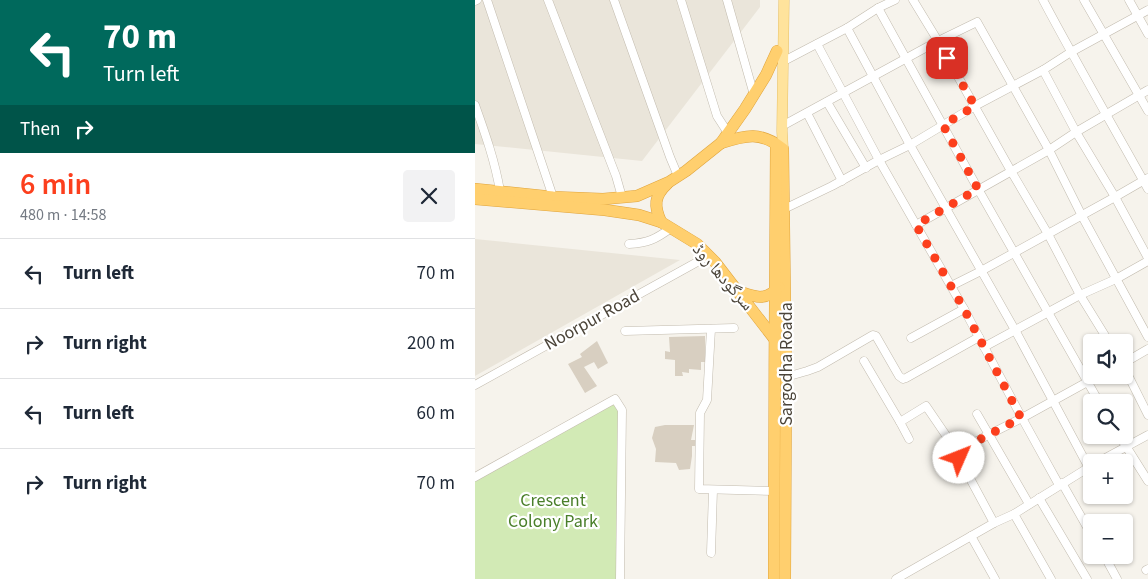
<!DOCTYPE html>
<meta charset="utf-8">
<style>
body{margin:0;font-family:"Source Sans 3","Noto Naskh Arabic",sans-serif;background:#f2f2f3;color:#1f2937;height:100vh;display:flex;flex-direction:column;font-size:19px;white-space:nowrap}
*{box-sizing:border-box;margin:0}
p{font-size:16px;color:#747a83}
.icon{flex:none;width:28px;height:28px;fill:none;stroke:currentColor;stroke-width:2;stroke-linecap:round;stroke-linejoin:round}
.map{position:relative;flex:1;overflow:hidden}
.sheet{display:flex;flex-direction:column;background:#fff;width:475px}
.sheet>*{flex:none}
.guide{background:#00695c;color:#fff;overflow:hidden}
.fabs{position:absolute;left:608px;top:334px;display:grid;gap:10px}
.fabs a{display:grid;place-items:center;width:50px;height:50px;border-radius:5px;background:#fff;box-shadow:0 1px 4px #0004;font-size:25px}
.pin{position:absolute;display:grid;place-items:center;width:42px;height:42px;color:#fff;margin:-21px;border-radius:10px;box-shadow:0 2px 8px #0006}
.me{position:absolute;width:55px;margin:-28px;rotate:46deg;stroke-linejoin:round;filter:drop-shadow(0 0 4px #0008)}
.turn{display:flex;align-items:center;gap:18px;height:105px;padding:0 20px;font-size:22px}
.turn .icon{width:65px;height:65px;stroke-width:2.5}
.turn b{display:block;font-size:35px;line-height:42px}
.then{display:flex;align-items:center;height:48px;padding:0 20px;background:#0003;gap:10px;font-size:19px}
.round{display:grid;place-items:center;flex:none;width:52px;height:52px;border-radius:5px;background:#f2f2f3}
.head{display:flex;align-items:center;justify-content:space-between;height:85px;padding:0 20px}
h1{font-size:30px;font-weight:600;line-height:38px;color:#fc3f1d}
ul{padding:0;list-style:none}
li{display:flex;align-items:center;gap:15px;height:70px;padding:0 20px;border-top:1px solid #e0e1e3}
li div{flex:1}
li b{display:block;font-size:19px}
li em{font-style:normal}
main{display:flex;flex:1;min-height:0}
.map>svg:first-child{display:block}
.residential{fill:#eae5da}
.green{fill:#d2eab5}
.building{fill:#d8cfc1}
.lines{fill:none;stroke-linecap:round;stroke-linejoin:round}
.minor-casing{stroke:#c2bbae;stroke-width:9}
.major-casing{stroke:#e6c16a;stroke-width:11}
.highway-casing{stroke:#e0a43c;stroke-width:12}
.minor{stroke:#fff;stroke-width:8}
.major{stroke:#ffe39c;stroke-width:10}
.highway{stroke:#ffcf6e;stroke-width:11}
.route{stroke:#fc3f1d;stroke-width:9;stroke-dasharray:0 16.2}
.labels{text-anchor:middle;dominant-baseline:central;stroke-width:4.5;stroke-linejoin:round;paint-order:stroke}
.street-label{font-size:18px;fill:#4b4439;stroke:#fff}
.park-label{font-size:18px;fill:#4a7f2a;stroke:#fff}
</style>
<main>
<section class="sheet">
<div class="guide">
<div class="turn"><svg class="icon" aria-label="left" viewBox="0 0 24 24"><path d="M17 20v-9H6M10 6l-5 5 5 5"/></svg><div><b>70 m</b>Turn left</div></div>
<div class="then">Then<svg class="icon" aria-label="right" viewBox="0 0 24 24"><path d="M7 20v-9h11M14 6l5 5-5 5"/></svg></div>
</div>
<div class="head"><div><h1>6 min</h1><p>480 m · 14:58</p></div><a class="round"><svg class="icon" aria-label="close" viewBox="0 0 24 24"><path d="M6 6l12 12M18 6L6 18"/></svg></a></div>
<ul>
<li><svg class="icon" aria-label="left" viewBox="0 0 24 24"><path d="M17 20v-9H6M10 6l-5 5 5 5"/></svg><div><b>Turn left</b></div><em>70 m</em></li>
<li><svg class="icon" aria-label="right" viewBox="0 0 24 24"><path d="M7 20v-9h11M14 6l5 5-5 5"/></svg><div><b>Turn right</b></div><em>200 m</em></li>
<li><svg class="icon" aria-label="left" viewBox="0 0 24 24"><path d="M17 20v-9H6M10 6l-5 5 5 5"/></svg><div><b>Turn left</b></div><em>60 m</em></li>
<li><svg class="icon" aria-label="right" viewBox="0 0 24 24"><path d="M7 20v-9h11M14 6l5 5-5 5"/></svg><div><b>Turn right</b></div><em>70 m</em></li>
</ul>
</section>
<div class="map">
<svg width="673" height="579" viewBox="0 0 673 579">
<rect width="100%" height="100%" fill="#f6f3ec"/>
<g class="residential">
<path d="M0,0H285V7L167,161L0,144Z"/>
<path d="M0,239L205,260L0,376Z"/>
</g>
<path class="green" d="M140,399L147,410L145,579H0V477Z"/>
<g class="building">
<path d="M230,336V362H226V370L214,369V373L207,372L208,376H200V360L190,359V351L195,352L194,337Z"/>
<path d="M122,341L133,363L123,369L119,362L109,367L122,386L110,393L93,364L107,357L105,354Z"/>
<path d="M190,425H219L216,440H222V446H217V456L215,469L204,470L201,463L180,462L181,449L177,438L180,427Z"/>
</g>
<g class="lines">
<g class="minor-casing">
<g id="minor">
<path d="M12,0L78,197"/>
<path d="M73,0L141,176L147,197"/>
<path d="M139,0L195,157L203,176"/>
<path d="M206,0L242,116L253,133"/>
<path d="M252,0L279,95"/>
<path d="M438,0L463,41L536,171L573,234L605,295L634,342"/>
<path d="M568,0C602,64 638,126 673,189"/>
<path d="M609,0L673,111"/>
<path d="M654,0L673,34"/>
<path d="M0,1L2,0"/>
<path d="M403,8L503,189L624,402"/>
<path d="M372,28L435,145L540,330L614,468"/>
<path d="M342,44L404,160L489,309L547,418L584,485"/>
<path d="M307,62L372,28L403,8L420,0"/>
<path d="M568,70L601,132L640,197L673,258"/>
<path d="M352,102L391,168"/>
<path d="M0,105C10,133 20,161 25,191"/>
<path d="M332,113L367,181"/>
<path d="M307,126L463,41L502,22L574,150L607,216L673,337"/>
<path d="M309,209L357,186L404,160L435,145L500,106L568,70L596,52L673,10"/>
<path d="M441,225L574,150L601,132L673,90"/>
<path d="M154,244C173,243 181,239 196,228"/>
<path d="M476,286L506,271L640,197L673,178"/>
<path d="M236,329L232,400L225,413L224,489L300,491"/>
<path d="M150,331L259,328"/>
<path d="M436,338L489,309"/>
<path d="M509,347L605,295L641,279L673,261"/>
<path d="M389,361L425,422L451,406L483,453L484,458L519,523"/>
<path d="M649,363L673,349"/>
<path d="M649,367L673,415"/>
<path d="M311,377L332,371L343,367L398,335L401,336L424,376L428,379L431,378L504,337"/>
<path d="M0,385L233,256"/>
<path d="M502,414L554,504"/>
<path d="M425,422L434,439"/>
<path d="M644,435L673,481"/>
<path d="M483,453L486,450L513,435L547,418L625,375"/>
<path d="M623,462L673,435"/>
<path d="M0,477L140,399L147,410L145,579"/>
<path d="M587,483L616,534"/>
<path d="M564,498L612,579"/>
<path d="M539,514L576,579"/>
<path d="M496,536L520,579"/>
<path d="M236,553L238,490"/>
<path d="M629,555L642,579"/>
<path d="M671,570L673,569"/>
<path d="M421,579L519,523L539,514L616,466"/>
</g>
</g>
<g class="major-casing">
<path id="major" d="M308,149L307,131L309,0"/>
</g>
<g class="highway-casing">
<g id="highway">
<path d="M246,143C271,135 286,131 308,149L311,377L310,579"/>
<path d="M0,189L78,197L128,199L162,196L194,182L211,171L246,143L270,109L291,75L302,51"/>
<path d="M0,199L130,210L164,215L186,222L222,244L240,262L301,341"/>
<path d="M186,222C179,206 179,196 192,184"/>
<path d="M263,291C280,297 290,302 304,287"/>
<path d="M299,579C300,435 299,290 301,146"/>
</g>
</g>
<use href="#minor" class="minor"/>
<use href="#major" class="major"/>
<use href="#highway" class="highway"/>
</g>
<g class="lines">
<path class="route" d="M472,58L500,106L468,125L503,189L441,225L489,309L546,418L513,435L486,450L483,453L484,458"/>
</g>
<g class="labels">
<g class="street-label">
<text transform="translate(248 277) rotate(49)">سرگودھا روڈ</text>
<text transform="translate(117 320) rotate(-29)">Noorpur Road</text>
<text transform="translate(311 364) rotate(-90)">Sargodha Roada</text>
</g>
<g class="park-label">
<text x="78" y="500">Crescent<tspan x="78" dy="21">Colony Park</tspan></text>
</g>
</g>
</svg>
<div class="fabs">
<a><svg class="icon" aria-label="sound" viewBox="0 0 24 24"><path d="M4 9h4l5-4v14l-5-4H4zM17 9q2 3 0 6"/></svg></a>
<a><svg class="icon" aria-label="search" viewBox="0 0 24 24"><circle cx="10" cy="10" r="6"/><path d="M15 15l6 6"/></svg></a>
<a>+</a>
<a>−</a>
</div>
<div class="pin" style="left:472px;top:58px;background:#d93025"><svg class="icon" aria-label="arrive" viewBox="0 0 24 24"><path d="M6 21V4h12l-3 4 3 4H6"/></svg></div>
<svg class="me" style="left:484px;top:458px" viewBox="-20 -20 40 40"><circle r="19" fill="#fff"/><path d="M0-13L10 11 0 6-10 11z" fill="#fc3f1d"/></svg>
</div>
</main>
